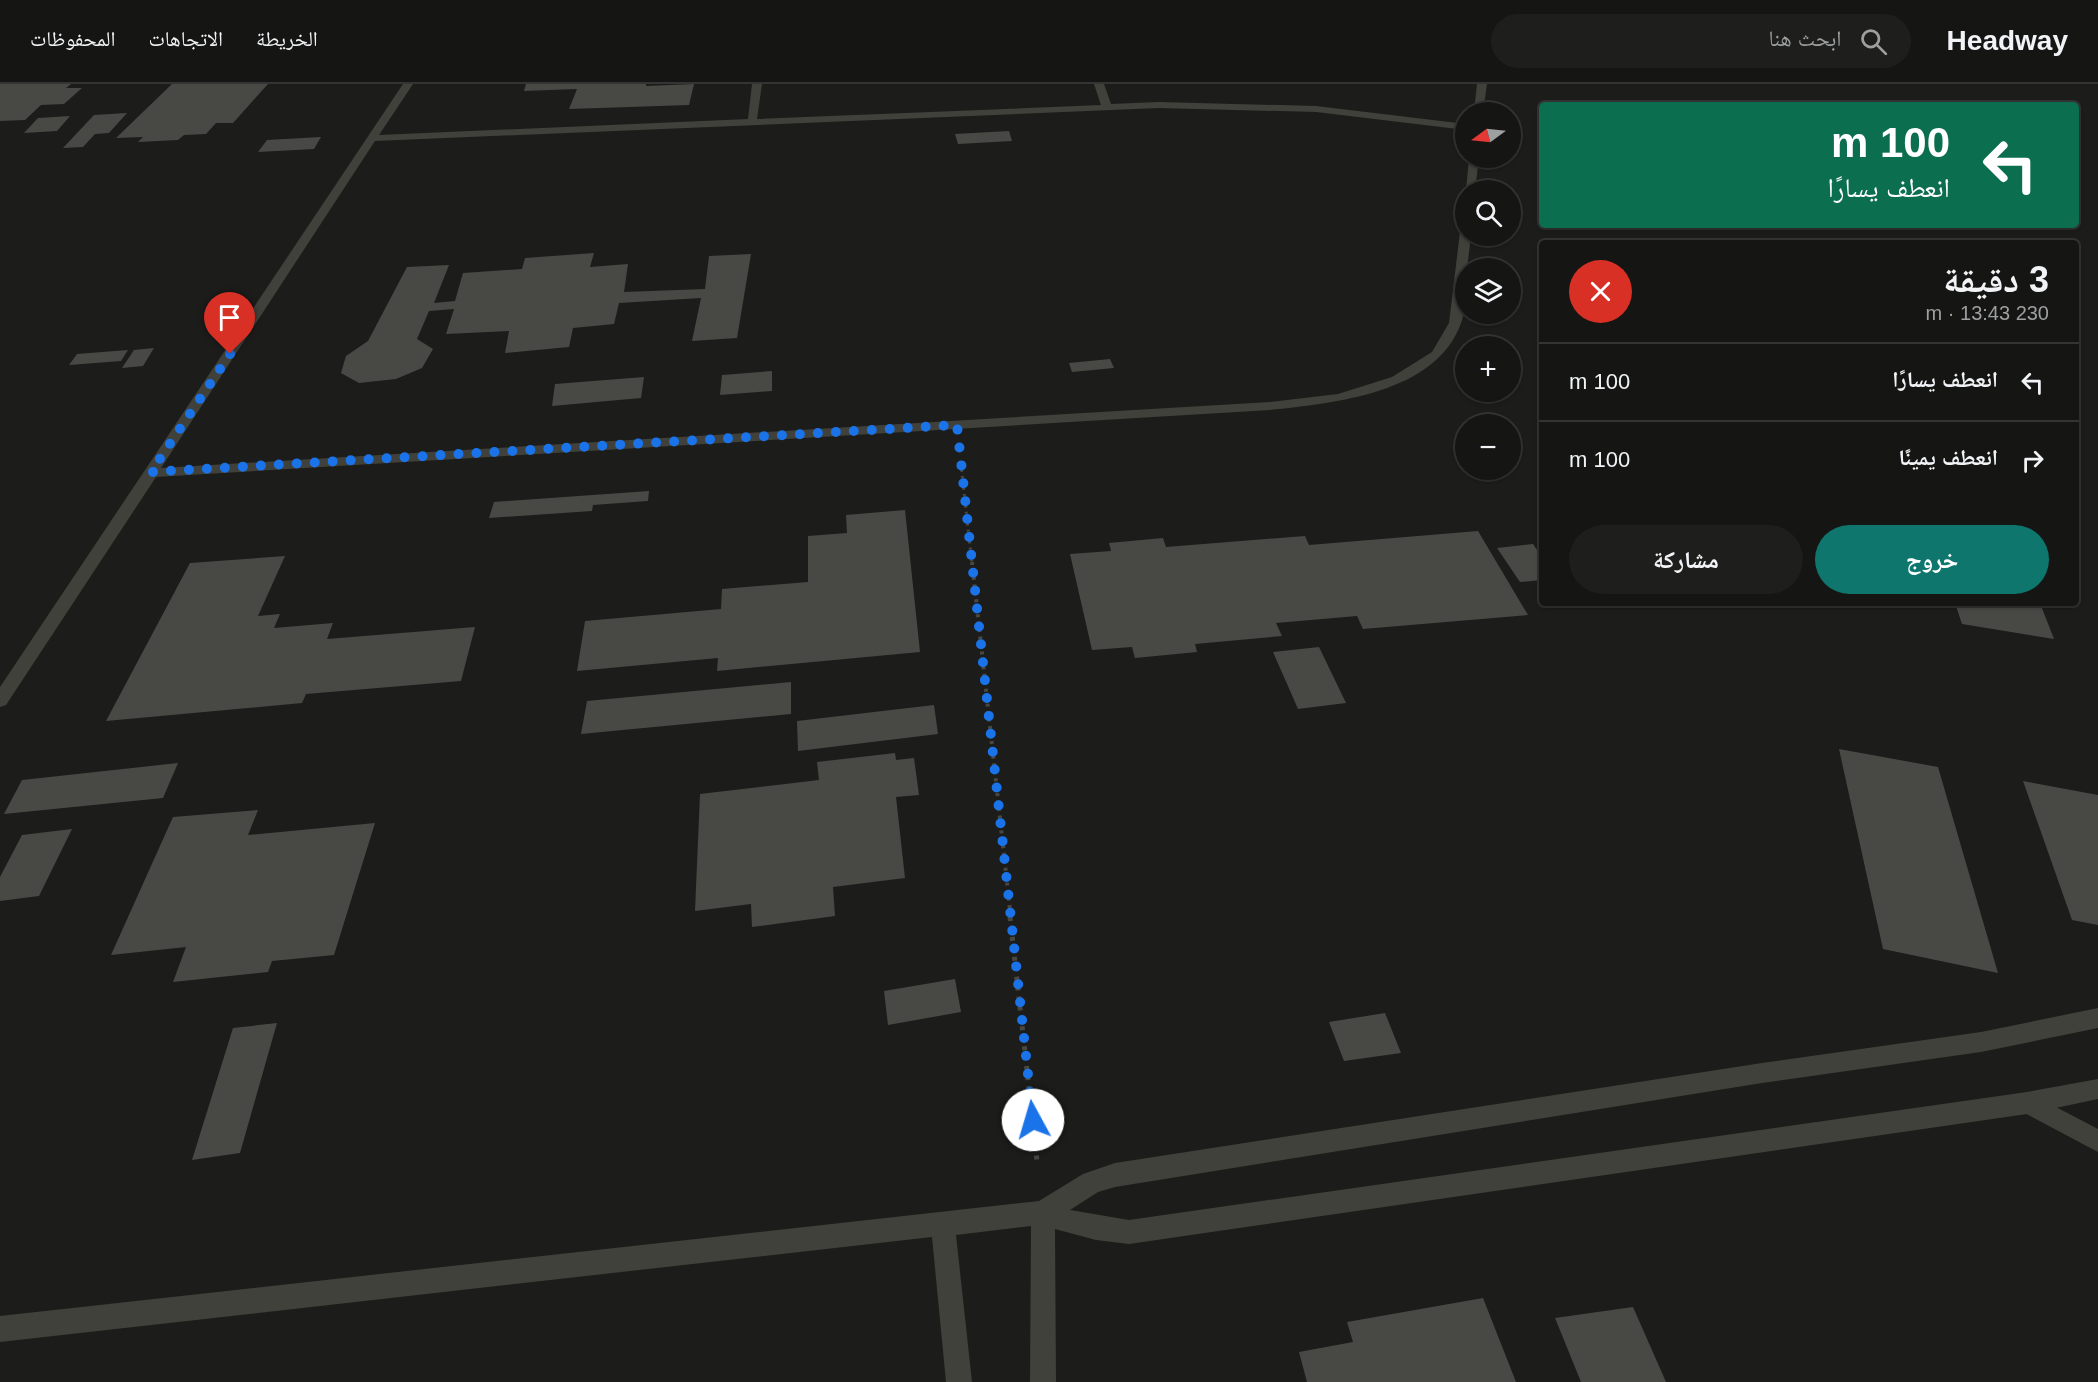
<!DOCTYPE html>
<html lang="ar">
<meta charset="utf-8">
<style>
body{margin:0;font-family:Arial,"Noto Naskh Arabic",sans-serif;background:#1e1e1d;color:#f1f3f6;direction:rtl;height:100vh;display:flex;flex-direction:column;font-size:22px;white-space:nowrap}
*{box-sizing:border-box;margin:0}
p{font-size:20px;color:#9d9fa0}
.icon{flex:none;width:33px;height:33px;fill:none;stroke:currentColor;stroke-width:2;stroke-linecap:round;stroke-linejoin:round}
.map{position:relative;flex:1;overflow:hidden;direction:ltr}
.side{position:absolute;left:1539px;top:156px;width:540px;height:366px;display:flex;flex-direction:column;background:#151514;border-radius:6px;box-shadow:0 2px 4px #0004,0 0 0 2px #343434;direction:rtl}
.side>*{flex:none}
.hud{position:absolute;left:1539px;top:18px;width:540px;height:126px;border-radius:6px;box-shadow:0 2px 4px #0004,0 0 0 2px #343434;direction:rtl;background:#0b6e4f;color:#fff;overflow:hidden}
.needle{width:39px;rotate:255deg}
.tools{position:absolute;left:1455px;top:18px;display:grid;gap:12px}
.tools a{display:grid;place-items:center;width:66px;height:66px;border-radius:50%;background:#151514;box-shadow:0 2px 4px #0004,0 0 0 2px #343434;font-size:30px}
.pin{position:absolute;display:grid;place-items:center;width:51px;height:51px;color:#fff;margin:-62px -26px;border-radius:50% 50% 50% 0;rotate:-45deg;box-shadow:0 0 6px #0007}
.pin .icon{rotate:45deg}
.me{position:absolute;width:66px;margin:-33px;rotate:354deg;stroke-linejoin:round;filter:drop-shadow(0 0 4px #0008)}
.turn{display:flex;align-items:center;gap:21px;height:126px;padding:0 30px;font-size:27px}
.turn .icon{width:78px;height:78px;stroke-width:2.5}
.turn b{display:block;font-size:42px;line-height:51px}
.round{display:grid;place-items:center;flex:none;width:63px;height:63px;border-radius:32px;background:#1e1e1d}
.overview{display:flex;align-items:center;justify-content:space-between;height:102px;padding:0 30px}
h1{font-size:36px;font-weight:800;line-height:45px}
.action{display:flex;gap:12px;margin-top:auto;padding:12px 30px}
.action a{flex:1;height:69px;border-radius:36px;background:#0f766e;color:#fff;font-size:24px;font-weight:800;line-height:69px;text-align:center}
.action a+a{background:#1e1e1d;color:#f1f3f6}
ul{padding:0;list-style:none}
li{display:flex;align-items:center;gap:18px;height:78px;padding:0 30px;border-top:2px solid #343434}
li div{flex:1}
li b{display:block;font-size:22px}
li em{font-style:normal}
header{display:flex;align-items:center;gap:36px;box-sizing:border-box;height:84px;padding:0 30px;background:#151514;border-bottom:2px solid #343434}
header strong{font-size:28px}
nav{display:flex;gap:33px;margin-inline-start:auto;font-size:21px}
.search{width:420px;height:54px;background:#1e1e1d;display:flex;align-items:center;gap:15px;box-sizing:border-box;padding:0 21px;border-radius:33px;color:#9d9fa0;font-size:22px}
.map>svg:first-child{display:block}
.building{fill:#484944}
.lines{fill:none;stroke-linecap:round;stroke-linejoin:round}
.path-far2{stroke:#484742;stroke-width:3;stroke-dasharray:2 4;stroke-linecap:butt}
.path-far1{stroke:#484742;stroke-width:4;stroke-dasharray:3 4.5;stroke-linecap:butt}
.path{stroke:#484742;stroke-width:5;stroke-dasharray:4 6;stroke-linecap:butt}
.lane{fill:#40413b;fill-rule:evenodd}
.street{fill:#40413b;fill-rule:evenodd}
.route{stroke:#1a73e8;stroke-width:10;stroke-dasharray:0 18}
</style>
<header>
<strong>Headway</strong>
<div class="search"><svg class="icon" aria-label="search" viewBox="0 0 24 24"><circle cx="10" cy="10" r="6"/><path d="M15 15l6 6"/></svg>ابحث هنا</div>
<nav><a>الخريطة</a><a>الاتجاهات</a><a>المحفوظات</a></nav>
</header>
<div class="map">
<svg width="2098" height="1298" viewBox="0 0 2098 1298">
<rect width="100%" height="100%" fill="#1c1c1a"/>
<g class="building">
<path d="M0,0H71L66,4H82L64,20L41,21L25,36L0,37Z"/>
<path d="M172,0H268L233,39H216L206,50L184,51L178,56L138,58L143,53L116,54Z"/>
<path d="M526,0H646V2L694,0L689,21L569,25L577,5L524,7Z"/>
<path d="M127,29L109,49L95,50L83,63L63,64L94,31Z"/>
<path d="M70,32L57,47L24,49L38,34Z"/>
<path d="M1009,47L1012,57L958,60L955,50Z"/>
<path d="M321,53L314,65L258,68L267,56Z"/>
<path d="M594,169L590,183L628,180L624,208L705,205L709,172L751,170L737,254L692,257L701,214L619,219L614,240L573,244L569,263L505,269L509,247L446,250L454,225L429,227L417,255L433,265L422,284L396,295L359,299L341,289L346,272L368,257L407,183L449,181L434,219L455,217L463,189L522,185L525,174Z"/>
<path d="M154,264L143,282L122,284L134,266Z"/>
<path d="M128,266L121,277L69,281L77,270Z"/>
<path d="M1110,275L1114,284L1072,288L1069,279Z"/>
<path d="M772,287V307L720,311L722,291Z"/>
<path d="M644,293L641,314L552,322L555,300Z"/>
<path d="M649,407L648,417L593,421L592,427L489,434L494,418Z"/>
<path d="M905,426L920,568L717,587L718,574L577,587L585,537L721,525L722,505L808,498V452L847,449L846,431Z"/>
<path d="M1478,447L1528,531L1363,545L1357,532L1276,539L1282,552L1195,560L1197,568L1135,574L1132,563L1092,566L1070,470L1111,467L1109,459L1163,454L1166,463L1305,452L1309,461Z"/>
<path d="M1533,460L1542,473V496L1520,498L1497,464Z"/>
<path d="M285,472L258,532L280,530L274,544L333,539L327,555L475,543L461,597L306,610L302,619L106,637L190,479Z"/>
<path d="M1955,519H2040L2054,555L1962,540Z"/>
<path d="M1319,563L1346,619L1298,625L1273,568Z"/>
<path d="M791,598V630L581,650L587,617Z"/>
<path d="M934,621L938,650L798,667L797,637Z"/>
<path d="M1839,665L1938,683L1998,889L1883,865Z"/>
<path d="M895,669L896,676L914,674L919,711L896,713L905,794L833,803L835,832L752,843L751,820L695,827L700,710L819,696L817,678Z"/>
<path d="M178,679L163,714L4,730L22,696Z"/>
<path d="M2023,697L2098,711V841L2072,836Z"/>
<path d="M258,726L248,751L375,739L334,871L272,877L268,888L173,898L186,863L111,871L173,733Z"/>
<path d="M72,745L39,812L0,817V793L22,751Z"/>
<path d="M955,895L961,928L888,941L884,907Z"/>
<path d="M1385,929L1401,969L1344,977L1329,938Z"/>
<path d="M277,939L240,1069L192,1076L233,944Z"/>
<path d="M1483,1214L1516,1298H1307L1299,1268L1353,1258L1347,1238Z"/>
<path d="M1633,1223L1666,1298H1581L1555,1234Z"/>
</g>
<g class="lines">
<path class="path-far2" d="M961,380L972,480"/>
<path class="path-far1" d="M972,478L1011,835"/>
<path class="path" d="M1010,833L1037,1077"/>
<path class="lane" d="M2027,1008L2098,1045V1068L2019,1026L2015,1019L2019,1012Z"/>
<g class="street">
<path d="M403,0H413L379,51L748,35L752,0H762L757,35L1101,21L1094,0H1104L1111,20L1159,18L1316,22L1466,40V46L1316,28L1159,24L375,57L161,384L1270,318L1338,310L1392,293L1432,268L1449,239L1460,148L1466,145V152H1471L1467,184H1466C1466,201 1467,224 1461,239C1436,310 1333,319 1270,326L156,393L6,621L0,623V603Z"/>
<path d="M1477,0H1487L1483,28H1474Z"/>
<path d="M1469,74H1479L1475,106L1466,107Z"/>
<path d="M2098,924V944L1981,968L1762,999L1115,1103L1098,1108L1070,1126L1129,1136L2027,1008L2098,995V1015L2027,1030L1129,1160L1096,1156L1055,1145L1056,1298H1030L1031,1142L956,1151L972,1298H946L932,1153L0,1258V1232L1039,1117L1083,1090L1115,1079L1762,979L1981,948Z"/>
</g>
</g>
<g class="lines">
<path class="route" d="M230,270L151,388L957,341L1033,1036"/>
</g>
</svg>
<div class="tools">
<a><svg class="needle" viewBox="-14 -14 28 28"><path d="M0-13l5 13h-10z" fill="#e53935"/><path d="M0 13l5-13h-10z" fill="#9d9fa0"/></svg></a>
<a><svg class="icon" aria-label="search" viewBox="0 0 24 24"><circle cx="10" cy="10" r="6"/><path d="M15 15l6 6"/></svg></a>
<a><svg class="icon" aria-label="layers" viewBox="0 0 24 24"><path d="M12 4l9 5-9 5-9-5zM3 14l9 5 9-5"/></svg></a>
<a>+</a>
<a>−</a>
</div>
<div class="pin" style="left:230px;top:270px;background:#d93025"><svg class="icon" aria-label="arrive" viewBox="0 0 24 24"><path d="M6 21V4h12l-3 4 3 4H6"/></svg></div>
<svg class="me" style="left:1033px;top:1036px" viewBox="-20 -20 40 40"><circle r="19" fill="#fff"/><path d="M0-13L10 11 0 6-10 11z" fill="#1a73e8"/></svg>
<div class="hud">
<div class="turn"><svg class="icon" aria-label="left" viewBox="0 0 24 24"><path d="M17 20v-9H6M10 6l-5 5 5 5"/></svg><div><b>100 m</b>انعطف يسارًا</div></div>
</div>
<section class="side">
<div class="overview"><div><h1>3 دقيقة</h1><p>230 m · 13:43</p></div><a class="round" style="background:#d93025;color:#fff"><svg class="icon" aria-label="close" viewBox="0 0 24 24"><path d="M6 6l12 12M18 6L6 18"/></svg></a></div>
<ul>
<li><svg class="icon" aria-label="left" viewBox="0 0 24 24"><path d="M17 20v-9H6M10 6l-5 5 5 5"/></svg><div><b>انعطف يسارًا</b></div><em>100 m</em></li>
<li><svg class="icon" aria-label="right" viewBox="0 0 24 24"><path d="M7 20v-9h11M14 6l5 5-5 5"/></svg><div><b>انعطف يمينًا</b></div><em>100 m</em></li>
</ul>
<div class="action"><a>خروج</a><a>مشاركة</a></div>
</section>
</div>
